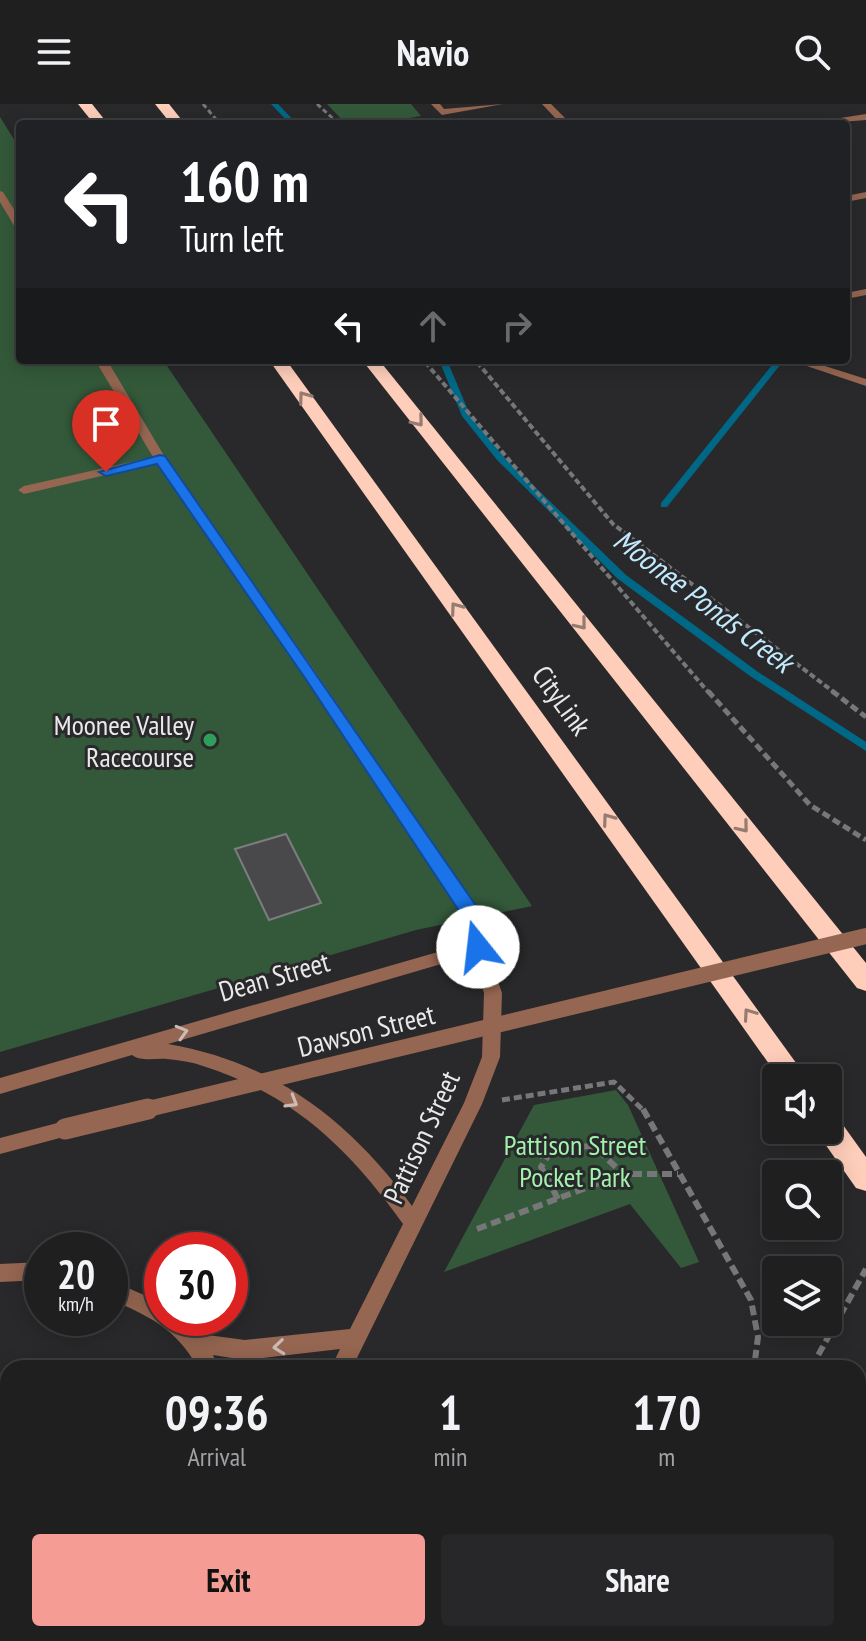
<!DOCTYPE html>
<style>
body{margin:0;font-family:"PT Sans Narrow",sans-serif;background:#272729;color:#f1f3f6;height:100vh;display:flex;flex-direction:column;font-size:30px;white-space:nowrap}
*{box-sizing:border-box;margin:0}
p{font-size:26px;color:#a1a2a5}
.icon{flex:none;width:44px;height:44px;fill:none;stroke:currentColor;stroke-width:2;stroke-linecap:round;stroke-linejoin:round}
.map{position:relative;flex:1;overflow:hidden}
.sheet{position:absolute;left:0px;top:1256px;width:866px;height:282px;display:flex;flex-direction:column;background:#1f1f20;border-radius:24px 24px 0 0;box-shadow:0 4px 20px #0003,0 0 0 2px #3c3d3e}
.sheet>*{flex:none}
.top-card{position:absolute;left:16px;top:16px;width:834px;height:244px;border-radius:8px;box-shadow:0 4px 20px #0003,0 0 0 2px #3c3d3e;background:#202124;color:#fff;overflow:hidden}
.buttons{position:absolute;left:762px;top:960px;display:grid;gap:16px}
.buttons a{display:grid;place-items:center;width:80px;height:80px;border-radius:8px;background:#1f1f20;box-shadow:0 4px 20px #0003,0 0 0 2px #3c3d3e;font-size:40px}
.speed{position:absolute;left:24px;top:1128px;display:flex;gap:16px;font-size:40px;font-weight:700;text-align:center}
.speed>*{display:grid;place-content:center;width:104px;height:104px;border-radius:50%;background:#1f1f20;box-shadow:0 4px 20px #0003,0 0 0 2px #3c3d3e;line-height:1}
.speed small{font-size:20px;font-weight:400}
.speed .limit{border:12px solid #d22;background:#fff;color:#111}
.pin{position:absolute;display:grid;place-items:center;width:68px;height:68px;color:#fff;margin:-82px -34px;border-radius:50% 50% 50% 0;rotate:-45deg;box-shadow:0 0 8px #0007}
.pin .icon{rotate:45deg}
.me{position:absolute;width:88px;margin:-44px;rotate:344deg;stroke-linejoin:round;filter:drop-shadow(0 0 6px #0008)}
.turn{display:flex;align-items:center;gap:28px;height:168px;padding:0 32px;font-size:36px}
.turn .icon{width:104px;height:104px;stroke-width:2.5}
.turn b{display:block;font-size:56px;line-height:68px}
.lanes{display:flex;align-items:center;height:76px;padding:0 32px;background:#0003;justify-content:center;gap:40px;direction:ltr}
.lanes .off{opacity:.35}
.eta{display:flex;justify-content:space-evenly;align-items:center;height:136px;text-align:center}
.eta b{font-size:48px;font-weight:600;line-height:56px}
.button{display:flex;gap:16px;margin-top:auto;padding:16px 32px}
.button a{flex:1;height:92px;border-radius:8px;background:#f59c95;color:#111;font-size:32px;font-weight:600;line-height:92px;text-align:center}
.button a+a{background:#272729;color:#f1f3f6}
header{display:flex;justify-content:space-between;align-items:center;height:104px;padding:0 32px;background:#1f1f20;font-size:36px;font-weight:600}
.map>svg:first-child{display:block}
.green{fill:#34593a}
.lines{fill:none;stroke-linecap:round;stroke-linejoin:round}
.stream{fill:#006887;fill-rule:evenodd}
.building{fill:#49494c;stroke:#7d7d80;stroke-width:2}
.path-far3{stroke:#777779;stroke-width:3;stroke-dasharray:5 3;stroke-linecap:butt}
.path-far2{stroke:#777779;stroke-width:4;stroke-dasharray:6 3;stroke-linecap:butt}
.path-far1{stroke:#777779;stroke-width:5;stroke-dasharray:8 4;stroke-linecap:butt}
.path{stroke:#777779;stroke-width:6;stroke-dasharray:10 5;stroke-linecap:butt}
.service{fill:#956651;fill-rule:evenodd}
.minor{fill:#956651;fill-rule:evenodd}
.tertiary{fill:#956651;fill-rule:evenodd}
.motorway{fill:#feceba;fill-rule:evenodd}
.tertiary-bridge-far1{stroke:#956651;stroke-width:16}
.tertiary-bridge{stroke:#956651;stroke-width:21}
.oneway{stroke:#947c72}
.oneway2{stroke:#ccbbb4}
.route{fill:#1a73e8;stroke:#114b97;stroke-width:2}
.leisure-dot{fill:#2e9e5b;stroke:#29292b;stroke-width:3}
.labels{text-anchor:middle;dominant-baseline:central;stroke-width:6;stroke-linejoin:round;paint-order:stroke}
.street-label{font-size:28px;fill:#e9e9ea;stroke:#29292b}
.poi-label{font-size:28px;fill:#e9e9ea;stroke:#29292b;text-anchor:end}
.park-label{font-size:28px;fill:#a1f2ac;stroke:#29292b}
.water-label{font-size:30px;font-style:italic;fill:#c1eafd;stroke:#29292b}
</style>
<header><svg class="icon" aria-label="menu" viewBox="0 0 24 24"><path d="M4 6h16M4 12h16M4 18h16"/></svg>Navio<svg class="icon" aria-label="search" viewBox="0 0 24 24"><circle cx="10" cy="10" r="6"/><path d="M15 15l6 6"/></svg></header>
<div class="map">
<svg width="866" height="1537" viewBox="0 0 866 1537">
<rect width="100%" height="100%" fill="#29292b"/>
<g class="green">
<path d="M327,0H411L421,12L375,20H346Z"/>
<path d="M0,13L20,45V256H163L532,802L416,826L0,948Z"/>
<path d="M616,986L628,1001L699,1158L681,1164L630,1100L444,1168L534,1001Z"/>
<path d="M866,1392V1537H795L798,1530H858V1408Z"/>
</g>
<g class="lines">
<g class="stream">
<path d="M271,0H278L297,20H290Z"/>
<path d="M439,256H447L470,311L503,352L626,471L758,568L866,638V647L750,572L618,475L497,356L462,312Z"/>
<path d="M776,256H784L667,403H661V399Z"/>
<path d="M866,1317V1343L864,1348L858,1350V1325L860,1319Z"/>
<path d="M759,1530H777L774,1537H756Z"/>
</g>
</g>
<path class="building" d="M286,730L321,799L269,816L235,745Z"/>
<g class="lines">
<g class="path-far3">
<path d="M203,0L220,20"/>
<path d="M317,0L339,20"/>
<path d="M423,256L426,260"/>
<path d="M477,256L478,260"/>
</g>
<g class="path-far2">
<path d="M425,258L709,589"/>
<path d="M477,258L613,420L835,589"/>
</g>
<g class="path-far1">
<path d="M708,587L810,701L866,736"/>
<path d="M832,587L866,613"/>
<path d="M502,996L614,978L644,1007"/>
</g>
<g class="path">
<path d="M643,1005L751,1196L758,1233L754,1264"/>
<path d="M519,1043L547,1054"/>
<path d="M558,1095L541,1063L553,1044L594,1042L623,1070"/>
<path d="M477,1125L623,1070H678"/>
<path d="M811,1264L866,1165"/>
<path d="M858,1487L866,1470"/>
<path d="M858,1530L861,1537"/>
<path d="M648,1537L653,1530"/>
<path d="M835,1537L838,1530"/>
</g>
<g class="service">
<path d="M866,10V16L816,20L821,17Z"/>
<path d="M0,87L3,88L20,115V126L16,125L0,98Z"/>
<path d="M866,185V191L846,195V189Z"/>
<path d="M95,256H107L166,355L315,567L480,810L482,814L480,818H468L305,573L157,359L24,390L18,386L24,382L153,353Z"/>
<path d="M789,256H806L866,275V282Z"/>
<path d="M8,1508L9,1530L0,1533V1511Z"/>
</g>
<g class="minor">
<path d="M431,0H440L444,5L503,0L442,11Z"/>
<path d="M542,0H551L571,20H561Z"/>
<path d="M866,88V94L846,98V92Z"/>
<path d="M474,808L480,810L486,843L502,889L500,953L482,1000L352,1264H331L340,1245L245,1256L213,1251L219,1264H198C176,1224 150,1213 110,1195V1176L162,1199V1214H182L200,1230L245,1236L350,1225L403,1120C349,1045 294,991 203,962C192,958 179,956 167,955C155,954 142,958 132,951L0,990V974L469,839L466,814L468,810ZM472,851L484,889L482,953L464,999L412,1102C350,1017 274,958 168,940Z"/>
<path d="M42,1158V1176L0,1178V1160Z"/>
<path d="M189,1530H213L210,1537H186Z"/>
</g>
<path class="tertiary" d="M65,1017L71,1019L74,1025L71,1031L0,1050V1034Z"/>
<g class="motorway">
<path d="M78,0H92L108,20H94Z"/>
<path d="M155,0H169L185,20H171Z"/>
<path d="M269,256H286L807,974H779Z"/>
<path d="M362,256H379L866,859V887L857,884Z"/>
<path d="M828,1010L838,1014L866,1053V1087L856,1084L818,1030L816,1026H828Z"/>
</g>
<path class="tertiary-bridge-far1" d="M140,1007L866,832"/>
<path class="tertiary-bridge" d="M65,1025L148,1005"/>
</g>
<defs><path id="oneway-chevron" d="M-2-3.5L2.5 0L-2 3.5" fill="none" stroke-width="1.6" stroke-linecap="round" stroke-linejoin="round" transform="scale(2)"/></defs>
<g class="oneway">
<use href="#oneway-chevron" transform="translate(304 293) rotate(-126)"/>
<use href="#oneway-chevron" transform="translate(418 317) rotate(51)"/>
<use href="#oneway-chevron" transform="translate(456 504) rotate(-126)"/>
<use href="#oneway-chevron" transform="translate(581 520) rotate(51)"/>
<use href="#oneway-chevron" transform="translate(608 715) rotate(-126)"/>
<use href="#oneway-chevron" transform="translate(743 723) rotate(51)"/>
<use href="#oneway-chevron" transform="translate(749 910) rotate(-125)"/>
</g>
<g class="oneway2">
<use href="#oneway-chevron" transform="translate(182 928) rotate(-16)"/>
<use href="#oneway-chevron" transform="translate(292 998) rotate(31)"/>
<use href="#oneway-chevron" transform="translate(279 1243) rotate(174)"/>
</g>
<path class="route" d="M160,351L165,352L481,809L488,843L485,848H471L465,816L305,574L157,360L106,372L99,368Z"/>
<circle class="leisure-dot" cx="210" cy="636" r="8"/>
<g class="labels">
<g class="street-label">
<text transform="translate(562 596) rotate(54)">CityLink</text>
<text transform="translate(274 872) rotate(-16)">Dean Street</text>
<text transform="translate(366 926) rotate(-14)">Dawson Street</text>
<text transform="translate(421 1033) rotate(-65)">Pattison Street</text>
</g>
<g class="poi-label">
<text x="194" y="620">Moonee Valley<tspan x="194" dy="32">Racecourse</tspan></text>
</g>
<g class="park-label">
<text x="575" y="1040">Pattison Street<tspan x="575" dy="32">Pocket Park</tspan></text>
</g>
<g class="water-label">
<text transform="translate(704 496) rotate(37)">Moonee Ponds Creek</text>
</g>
</g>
</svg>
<div class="buttons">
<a><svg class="icon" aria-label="sound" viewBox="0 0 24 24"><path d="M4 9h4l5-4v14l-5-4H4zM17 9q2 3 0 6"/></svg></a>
<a><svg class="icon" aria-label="search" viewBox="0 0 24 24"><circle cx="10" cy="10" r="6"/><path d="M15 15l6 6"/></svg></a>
<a><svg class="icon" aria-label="layers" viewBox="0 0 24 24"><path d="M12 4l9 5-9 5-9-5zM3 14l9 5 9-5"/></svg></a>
</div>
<div class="speed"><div>20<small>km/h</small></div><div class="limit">30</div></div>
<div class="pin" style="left:106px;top:368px;background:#d93025"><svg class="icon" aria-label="arrive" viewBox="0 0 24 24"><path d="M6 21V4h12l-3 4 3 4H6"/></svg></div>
<svg class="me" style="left:478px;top:843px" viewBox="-20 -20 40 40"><circle r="19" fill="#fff"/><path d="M0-13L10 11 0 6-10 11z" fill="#1a73e8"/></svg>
<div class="top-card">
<div class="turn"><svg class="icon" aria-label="left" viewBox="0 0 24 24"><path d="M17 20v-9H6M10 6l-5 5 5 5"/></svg><div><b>160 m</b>Turn left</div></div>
<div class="lanes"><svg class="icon" aria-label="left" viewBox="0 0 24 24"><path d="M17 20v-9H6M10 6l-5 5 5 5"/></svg><svg class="icon off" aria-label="ahead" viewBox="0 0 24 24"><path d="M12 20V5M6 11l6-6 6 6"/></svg><svg class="icon off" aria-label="right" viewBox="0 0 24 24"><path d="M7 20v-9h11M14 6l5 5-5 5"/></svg></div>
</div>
<section class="sheet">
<div class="eta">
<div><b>09:36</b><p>Arrival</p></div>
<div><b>1</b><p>min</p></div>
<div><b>170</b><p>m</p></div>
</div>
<div class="button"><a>Exit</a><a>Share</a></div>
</section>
</div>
